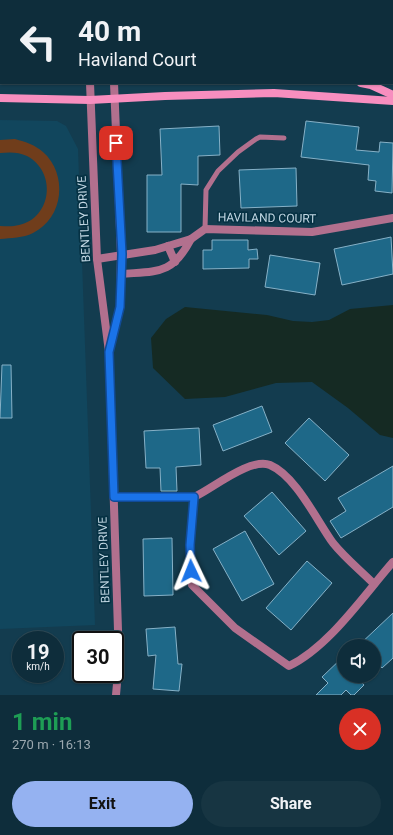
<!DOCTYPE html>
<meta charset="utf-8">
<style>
body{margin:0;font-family:Roboto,sans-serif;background:#173542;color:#f1f3f6;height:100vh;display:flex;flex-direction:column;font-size:15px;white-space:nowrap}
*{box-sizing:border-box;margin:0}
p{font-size:13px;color:#9ba8af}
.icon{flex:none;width:22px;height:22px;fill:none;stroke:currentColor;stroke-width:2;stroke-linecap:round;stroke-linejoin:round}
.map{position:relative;height:695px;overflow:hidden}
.panel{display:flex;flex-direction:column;background:#0e2d3b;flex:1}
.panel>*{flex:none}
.banner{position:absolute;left:0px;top:0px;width:393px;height:84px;box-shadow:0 1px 3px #0004,0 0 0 1px #2e4955;background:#0e2d3b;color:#f1f3f6;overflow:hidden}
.controls{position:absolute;left:337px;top:639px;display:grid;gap:8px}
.controls a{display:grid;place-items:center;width:44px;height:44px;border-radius:50%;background:#0e2d3b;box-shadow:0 1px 3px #0004,0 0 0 1px #2e4955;font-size:20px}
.speed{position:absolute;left:12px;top:631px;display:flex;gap:8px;font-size:20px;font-weight:700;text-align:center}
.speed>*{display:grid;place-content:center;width:52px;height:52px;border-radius:50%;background:#0e2d3b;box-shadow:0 1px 3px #0004,0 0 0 1px #2e4955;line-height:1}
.speed small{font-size:10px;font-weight:400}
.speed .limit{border:2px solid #111;border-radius:6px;background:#fff;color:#111}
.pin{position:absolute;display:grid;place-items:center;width:34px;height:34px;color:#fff;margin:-17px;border-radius:8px;box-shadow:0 2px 6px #0006}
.me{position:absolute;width:44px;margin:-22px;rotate:358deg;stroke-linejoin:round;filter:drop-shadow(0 0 3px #0008)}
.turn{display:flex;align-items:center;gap:14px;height:84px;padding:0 12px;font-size:18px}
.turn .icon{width:52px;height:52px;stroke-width:2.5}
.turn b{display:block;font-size:28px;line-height:34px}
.round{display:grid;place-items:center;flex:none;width:42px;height:42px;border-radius:21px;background:#173542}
.head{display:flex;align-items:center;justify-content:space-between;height:68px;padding:0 12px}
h1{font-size:24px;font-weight:700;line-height:30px;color:#1e9e55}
.primary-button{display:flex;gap:8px;margin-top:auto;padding:8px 12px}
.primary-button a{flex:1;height:46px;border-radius:24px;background:#95b2f1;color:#111;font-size:16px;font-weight:700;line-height:46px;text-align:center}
.primary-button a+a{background:#173542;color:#f1f3f6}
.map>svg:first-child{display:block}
.built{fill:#11465d}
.green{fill:#703d1b}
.water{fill:#152a23}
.building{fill:#1e6888;stroke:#86b1c7}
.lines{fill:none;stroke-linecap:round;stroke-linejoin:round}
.lane{stroke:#b2708e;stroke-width:5}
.street{stroke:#b2708e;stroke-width:8}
.secondary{stroke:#f78ebf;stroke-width:8}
.route-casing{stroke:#114b97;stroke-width:10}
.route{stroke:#1a73e8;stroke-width:7}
.labels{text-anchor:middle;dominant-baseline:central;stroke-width:3.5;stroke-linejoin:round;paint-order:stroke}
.street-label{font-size:12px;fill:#c2d7e3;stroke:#063244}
</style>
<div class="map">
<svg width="393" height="695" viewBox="0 0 393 695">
<rect width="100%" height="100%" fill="#133c4f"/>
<path class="built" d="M0,120L57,121L66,126L78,149L95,625L0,629Z"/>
<path class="green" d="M15,139C26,142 35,145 43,152C68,174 64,218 33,233C23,238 11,238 0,239V226C6,226 12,227 19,225C52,218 57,172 27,156C19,152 10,152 0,153V140Z"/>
<path class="water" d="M393,305V438L380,435L348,408L312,382L276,383L225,397L185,399L153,368L151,338L166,319L185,307L267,315L293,321L312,322L329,320L350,309Z"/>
<g class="building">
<path d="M306,121L359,127L356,150L379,152L380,142L393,143L392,193L375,191L376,181L368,180L369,165L301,157Z"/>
<path d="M219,126L220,155L198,156V185L181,184V232H147V175H162L160,129Z"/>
<path d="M296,168L297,206L241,208L239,170Z"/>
<path d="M391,237L393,274L342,285L334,249Z"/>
<path d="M212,240H248V250L257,249L258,259H249V268L203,269V250H212Z"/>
<path d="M270,255L320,263L315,295L265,287Z"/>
<path d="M2,365H11L12,418H0Z"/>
<path d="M262,406L272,432L223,451L213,425Z"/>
<path d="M309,418L349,455L325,481L285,443Z"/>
<path d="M199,428L201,465L176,467L177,491H161L160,468H146L144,431Z"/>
<path d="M393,466V507L341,538L330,521L346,511L338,498Z"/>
<path d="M272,492L306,531L279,555L244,516Z"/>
<path d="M245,531L274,584L242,601L213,549Z"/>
<path d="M172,538L173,595L144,596L143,539Z"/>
<path d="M307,561L332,583L291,630L266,608Z"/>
<path d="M393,613V658L382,668L374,659V646H358Z"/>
<path d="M175,627L178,664H182L179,691L153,689L156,655L148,656L146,629Z"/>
<path d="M344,656V676H356L364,685L354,695H351L346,690L341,695H316L328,683L322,677Z"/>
</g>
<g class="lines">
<path class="lane" d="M205,229L206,190L218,171L238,152L256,139L260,137L284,138"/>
<g class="street">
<path d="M93,1V0"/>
<path d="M117,1L118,0"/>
<path d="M90,83L97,259L109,352L119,661L116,695"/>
<path d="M191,239L205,229L312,232L393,218"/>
<path d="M168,246L175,262"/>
<path d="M97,259L155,250L191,239C172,275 158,271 121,274"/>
<path d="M110,348L120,307L121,254L114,83"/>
<path d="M114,497C128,497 186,500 196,496C213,488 251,457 270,465C296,476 317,521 333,543C345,558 360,570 374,584"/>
<path d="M194,497L190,545L192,585L235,628L289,666C329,647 364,595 393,562"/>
</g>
<g class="secondary">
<path d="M0,81H1"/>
<path d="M361,83L371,85L393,95"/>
<path d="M0,98L90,100L165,96L274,93L393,101"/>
</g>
</g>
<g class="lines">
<g class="route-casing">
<path id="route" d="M116,143L122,254L120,307L109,352L114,497H194L190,545L191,571"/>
</g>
<use href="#route" class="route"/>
</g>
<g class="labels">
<g class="street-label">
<text transform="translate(267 218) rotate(1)">HAVILAND COURT</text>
<text transform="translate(84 219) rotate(-93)">BENTLEY DRIVE</text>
<text transform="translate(104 560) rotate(-92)">BENTLEY DRIVE</text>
</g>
</g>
</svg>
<div class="controls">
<a><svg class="icon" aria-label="sound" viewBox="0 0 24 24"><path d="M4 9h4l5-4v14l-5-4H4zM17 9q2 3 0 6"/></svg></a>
</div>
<div class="speed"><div>19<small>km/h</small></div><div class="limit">30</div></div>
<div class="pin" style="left:116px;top:143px;background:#d93025"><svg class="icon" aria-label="arrive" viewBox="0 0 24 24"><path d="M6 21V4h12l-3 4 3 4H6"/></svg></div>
<svg class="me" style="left:191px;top:571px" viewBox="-20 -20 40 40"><path d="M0-17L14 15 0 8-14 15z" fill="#1a73e8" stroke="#fff" stroke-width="4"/></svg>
<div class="banner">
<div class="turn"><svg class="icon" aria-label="left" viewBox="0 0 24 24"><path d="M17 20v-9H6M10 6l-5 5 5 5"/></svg><div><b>40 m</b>Haviland Court</div></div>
</div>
</div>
<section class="panel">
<div class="head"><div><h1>1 min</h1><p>270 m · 16:13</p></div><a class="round" style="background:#d93025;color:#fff"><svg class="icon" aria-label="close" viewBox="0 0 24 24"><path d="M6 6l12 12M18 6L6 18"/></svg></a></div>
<div class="primary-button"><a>Exit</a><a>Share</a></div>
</section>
